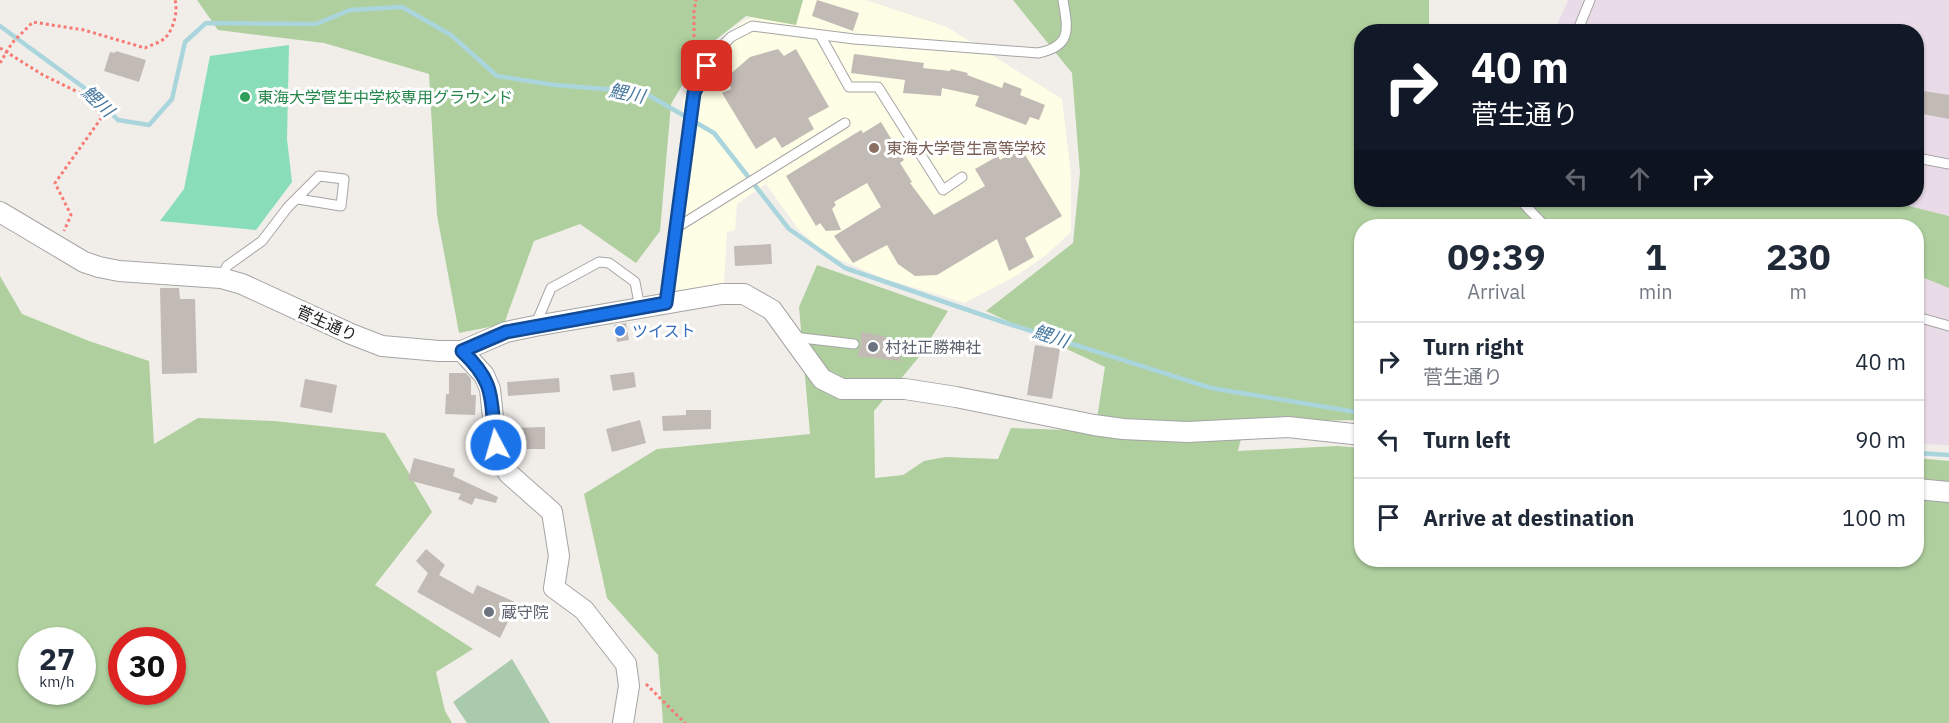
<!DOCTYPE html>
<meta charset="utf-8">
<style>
body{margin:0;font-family:"IBM Plex Sans","Noto Sans JP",sans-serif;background:#f2f2f3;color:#1f2937;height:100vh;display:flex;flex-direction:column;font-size:22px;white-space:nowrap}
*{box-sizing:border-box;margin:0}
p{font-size:20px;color:#747a83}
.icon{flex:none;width:33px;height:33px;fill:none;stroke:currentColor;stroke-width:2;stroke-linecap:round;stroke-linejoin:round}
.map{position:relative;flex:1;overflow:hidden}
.details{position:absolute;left:1354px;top:219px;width:570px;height:348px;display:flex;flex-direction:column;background:#fff;border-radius:24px;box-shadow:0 2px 4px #0004}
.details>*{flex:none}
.top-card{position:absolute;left:1354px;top:24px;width:570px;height:183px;border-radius:24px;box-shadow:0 2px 4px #0004;background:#111827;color:#fff;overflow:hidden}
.speed{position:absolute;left:18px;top:627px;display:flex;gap:12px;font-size:30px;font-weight:700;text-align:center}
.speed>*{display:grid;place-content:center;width:78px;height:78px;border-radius:50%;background:#fff;box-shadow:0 2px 4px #0004;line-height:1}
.speed small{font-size:15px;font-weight:400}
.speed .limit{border:9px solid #d22;background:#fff;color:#111}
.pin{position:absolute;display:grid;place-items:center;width:51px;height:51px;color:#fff;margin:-26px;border-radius:12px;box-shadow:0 3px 9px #0006}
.me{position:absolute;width:66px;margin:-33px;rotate:354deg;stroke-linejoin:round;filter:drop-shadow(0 0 4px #0008)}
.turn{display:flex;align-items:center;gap:21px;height:126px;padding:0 18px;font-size:27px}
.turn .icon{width:78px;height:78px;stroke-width:2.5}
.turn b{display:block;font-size:42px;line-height:51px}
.lanes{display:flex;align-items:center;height:57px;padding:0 18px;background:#0003;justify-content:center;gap:30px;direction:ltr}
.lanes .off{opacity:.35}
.eta{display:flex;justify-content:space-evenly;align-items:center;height:102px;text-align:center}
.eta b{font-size:36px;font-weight:700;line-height:42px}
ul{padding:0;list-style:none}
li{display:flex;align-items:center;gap:18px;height:78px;padding:0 18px;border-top:2px solid #e0e1e3}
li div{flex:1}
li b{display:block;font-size:22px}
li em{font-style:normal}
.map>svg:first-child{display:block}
.industrial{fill:#eadbe8}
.education{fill:#fefde5}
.forest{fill:#afcf9e;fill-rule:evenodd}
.cemetery{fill:#aacaad}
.pitch{fill:#89deb9}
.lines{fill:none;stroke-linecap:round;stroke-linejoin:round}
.stream{stroke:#aad5dd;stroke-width:4.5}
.building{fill:#c2bab5}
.service-casing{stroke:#a5a5a5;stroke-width:11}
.minor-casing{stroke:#a5a5a5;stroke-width:22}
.path{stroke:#f77b74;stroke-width:3;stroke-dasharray:3 3;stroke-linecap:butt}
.service{stroke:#fff;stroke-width:9}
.minor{stroke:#fff;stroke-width:20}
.route-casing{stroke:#114b97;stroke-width:15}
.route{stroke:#1a73e8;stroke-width:10}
.leisure-dot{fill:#2e9e5b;stroke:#fff;stroke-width:2}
.education-dot{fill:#8d6e63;stroke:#fff;stroke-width:2}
.shop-dot{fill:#3f7fe0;stroke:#fff;stroke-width:2}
.worship-dot{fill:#6b7280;stroke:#fff;stroke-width:2}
.labels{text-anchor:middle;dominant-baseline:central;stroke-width:6;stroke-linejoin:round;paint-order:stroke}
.leisure-label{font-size:16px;fill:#27864d;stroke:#fff;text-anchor:start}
.education-label{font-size:16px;fill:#785e54;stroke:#fff;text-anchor:start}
.street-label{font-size:16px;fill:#212121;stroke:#fff}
.shop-label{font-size:16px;fill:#366cbe;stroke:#fff;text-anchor:start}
.worship-label{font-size:16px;fill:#5b616d;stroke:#fff;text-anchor:start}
.water-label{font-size:18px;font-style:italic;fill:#4979a0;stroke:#fff}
</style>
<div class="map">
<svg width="1949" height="723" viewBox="0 0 1949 723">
<rect width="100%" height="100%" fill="#f1eee9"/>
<g class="industrial">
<path d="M1568,0H1949V216L1885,200H1917V32H1554Z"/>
<path d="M1917,274L1949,287V445L1917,444Z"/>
</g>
<path class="education" d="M787,0H866L947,27L1062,99L1071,175V232L1046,255L1016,276L964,303L943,296L885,279L836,258L818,247L799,230L766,184L737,204L735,230L727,232L724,284L676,291L683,100L700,60L742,22Z"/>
<g class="forest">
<path d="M197,0H803L796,25L746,16L703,50L671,104L660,231L636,263L580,224L534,241L504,324L459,333L437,215L429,74L324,43L218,30Z"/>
<path d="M1013,0H1429V31L1362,32V200H1885L1949,216V288L1917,275V226H1680L1630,222L1629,226H1362V420L1245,422L1238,451L1337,446L1362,448V560H1917V458L1949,461V723H663L658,655L607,598L584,494L657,449L810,434L799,307L817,265L948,311L919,357L874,411L875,478L903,475L924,461L945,457L998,459L1011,428L1095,431L1105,367L986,311L1073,243L1080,173L1072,73Z"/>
<path d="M0,276L22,314L89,341L149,361L154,444L198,418L274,421L385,433L432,512L375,585L473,649L436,672L445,711L452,723H0ZM32,640H82V692H32ZM122,640H172V692H122Z"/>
</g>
<path class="cemetery" d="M512,659L550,723H467L453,702Z"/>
<path class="pitch" d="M289,45L287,139L292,182L256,230L160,221L184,189L210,56Z"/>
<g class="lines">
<g class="stream">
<path d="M0,26L90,92L118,120L149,125L172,99L185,42L206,23L316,24L350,10L402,7L451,35L497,76L555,85L643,92L714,133L789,229L845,268L1006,323L1211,388L1362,413"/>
<path d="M1917,453L1949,455"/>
</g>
</g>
<g class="building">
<path d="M817,0L859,13L853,31L812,16Z"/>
<path d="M778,49L784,56L796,49L829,107L808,118L814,129L782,148L775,137L756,149L722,93L731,89L727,77L750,57Z"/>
<path d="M116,51L146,60L139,82L104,71L110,52L115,53Z"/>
<path d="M854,54L924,63L923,68L950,71L951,69L968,73L967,75L1002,88L1004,82L1022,89L1020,95L1045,105L1039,120L1030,117L1026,125L975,106L979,96L942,88L941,96L903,93L905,80L851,73Z"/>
<path d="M1917,90L1949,95V119L1917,113Z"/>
<path d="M881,122L904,160L900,163L912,182L910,183L934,215L985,186L975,169L998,156L1000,160L1021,148L1062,216L1025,238L1034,257L1009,271L997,239L937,275L915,276L898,264L887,245L853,263L834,236L881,207L867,183L834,202L836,205L832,209L841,230L826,231L820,223L816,226L786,176L861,130L863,133Z"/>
<path d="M771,244L772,264L735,266L734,246Z"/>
<path d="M160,288H179L180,299H195L197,373L162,374Z"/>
<path d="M626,323L629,340L617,342L614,325Z"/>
<path d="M861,332L885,336V339L903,341L900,361L857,356L861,345Z"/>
<path d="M1035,345L1060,349L1052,399L1027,395Z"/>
<path d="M634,372L636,387L613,391L610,375Z"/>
<path d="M449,373H466L471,379V395H476L475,415L445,414L446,394H449Z"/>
<path d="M559,378L560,392L508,396L507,382Z"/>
<path d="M305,379L337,385L332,413L300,407Z"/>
<path d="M686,410H711V429L663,431L662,416L686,415Z"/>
<path d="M640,420L646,443L612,452L606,429Z"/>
<path d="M545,427V449H510L506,428Z"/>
<path d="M414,458L455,469L453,476L498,497L496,503L475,498L472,505L458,499L461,494L408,480Z"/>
<path d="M426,549L445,565L439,575L473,594L477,585L517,603L500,638L417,592L428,573L416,561Z"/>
</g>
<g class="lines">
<g class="service-casing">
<g id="service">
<path d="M1577,32L1590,0"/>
<path d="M820,35L849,87H878L943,190L962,177"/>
<path d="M1917,158L1949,164"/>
<path d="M1520,200L1545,226"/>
<path d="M676,228L845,123"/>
<path d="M221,278L227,266L262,241L288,207L319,176L344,179L341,206L298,199"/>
<path d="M666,303L694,93L718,50L731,37L752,26L854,39L1038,53C1072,46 1068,30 1063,0"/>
<path d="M1917,317L1949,326"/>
<path d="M535,326L551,288L599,262L609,263L635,282L640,308"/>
<path d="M793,337L854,344"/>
</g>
</g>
<g class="minor-casing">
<g id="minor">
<path d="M0,212L84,262L99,267L119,271L221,278L242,284L351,334L382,346L439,351H462L506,332L535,326L722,294H744L772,310L822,379L842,389H905L956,397L1094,425L1123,429L1187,432L1288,427L1362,435"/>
<path d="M462,351L484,375L490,389L496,445L503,465L509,474L552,512L559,556L554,588L584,610L626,664L629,686L623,723"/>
<path d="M1917,489L1949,492"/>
</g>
</g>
<g class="path">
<path d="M0,48L43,75L86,96L102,117L55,183L71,215L64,231"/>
<path d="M0,63L12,43L33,22L84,30L145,48C151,45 162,42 166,37C174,28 178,11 175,0"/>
<path d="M694,67V11L696,0"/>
<path d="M646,684L685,723"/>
</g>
<use href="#service" class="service"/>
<use href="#minor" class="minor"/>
</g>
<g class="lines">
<g class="route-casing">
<path id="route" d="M496,445C489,401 499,386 462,351L506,332L666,303L694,93L707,66"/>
</g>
<use href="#route" class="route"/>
</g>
<circle class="leisure-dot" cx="245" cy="97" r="6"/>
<circle class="education-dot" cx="874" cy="148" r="6"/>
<circle class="shop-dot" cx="620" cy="331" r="6"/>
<g class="worship-dot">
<circle cx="873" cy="347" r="6"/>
<circle cx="489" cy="612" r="6"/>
</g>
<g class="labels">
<g class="leisure-label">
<text x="257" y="97">東海大学菅生中学校専用グラウンド</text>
</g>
<g class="education-label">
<text x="886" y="148">東海大学菅生高等学校</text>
</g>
<g class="street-label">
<text transform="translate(327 323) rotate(24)">菅生通り</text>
</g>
<g class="shop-label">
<text x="632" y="331">ツイスト</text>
</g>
<g class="worship-label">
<text x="885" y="347">村社正勝神社</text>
<text x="501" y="612">蔵守院</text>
</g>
<g class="water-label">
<text transform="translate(627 93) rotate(11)">鯉川</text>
<text transform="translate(98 101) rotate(43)">鯉川</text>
<text transform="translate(1051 336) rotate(18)">鯉川</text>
</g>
</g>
</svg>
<div class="speed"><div>27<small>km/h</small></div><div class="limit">30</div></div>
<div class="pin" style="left:707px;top:66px;background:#d93025"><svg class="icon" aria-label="arrive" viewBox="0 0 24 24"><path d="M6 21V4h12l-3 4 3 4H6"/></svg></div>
<svg class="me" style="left:496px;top:445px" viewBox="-20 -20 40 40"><circle r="17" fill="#1a73e8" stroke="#fff" stroke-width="3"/><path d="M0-11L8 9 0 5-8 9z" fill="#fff"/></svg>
<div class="top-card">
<div class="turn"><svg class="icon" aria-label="right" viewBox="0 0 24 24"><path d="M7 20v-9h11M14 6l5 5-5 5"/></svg><div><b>40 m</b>菅生通り</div></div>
<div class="lanes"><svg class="icon off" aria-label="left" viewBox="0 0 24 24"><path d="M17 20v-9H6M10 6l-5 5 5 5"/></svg><svg class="icon off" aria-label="ahead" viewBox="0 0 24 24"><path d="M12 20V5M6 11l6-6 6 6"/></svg><svg class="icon" aria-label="right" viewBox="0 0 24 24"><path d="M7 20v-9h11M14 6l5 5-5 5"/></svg></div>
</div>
<section class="details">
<div class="eta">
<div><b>09:39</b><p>Arrival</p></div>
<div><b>1</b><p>min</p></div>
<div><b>230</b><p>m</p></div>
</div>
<ul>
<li><svg class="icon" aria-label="right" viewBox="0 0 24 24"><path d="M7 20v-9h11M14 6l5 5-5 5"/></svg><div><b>Turn right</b><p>菅生通り</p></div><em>40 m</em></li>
<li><svg class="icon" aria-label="left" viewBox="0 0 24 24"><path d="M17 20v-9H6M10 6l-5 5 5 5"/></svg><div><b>Turn left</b></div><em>90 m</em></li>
<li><svg class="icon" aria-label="arrive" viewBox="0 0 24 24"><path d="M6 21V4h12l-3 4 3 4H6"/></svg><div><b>Arrive at destination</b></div><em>100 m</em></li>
</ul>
</section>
</div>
